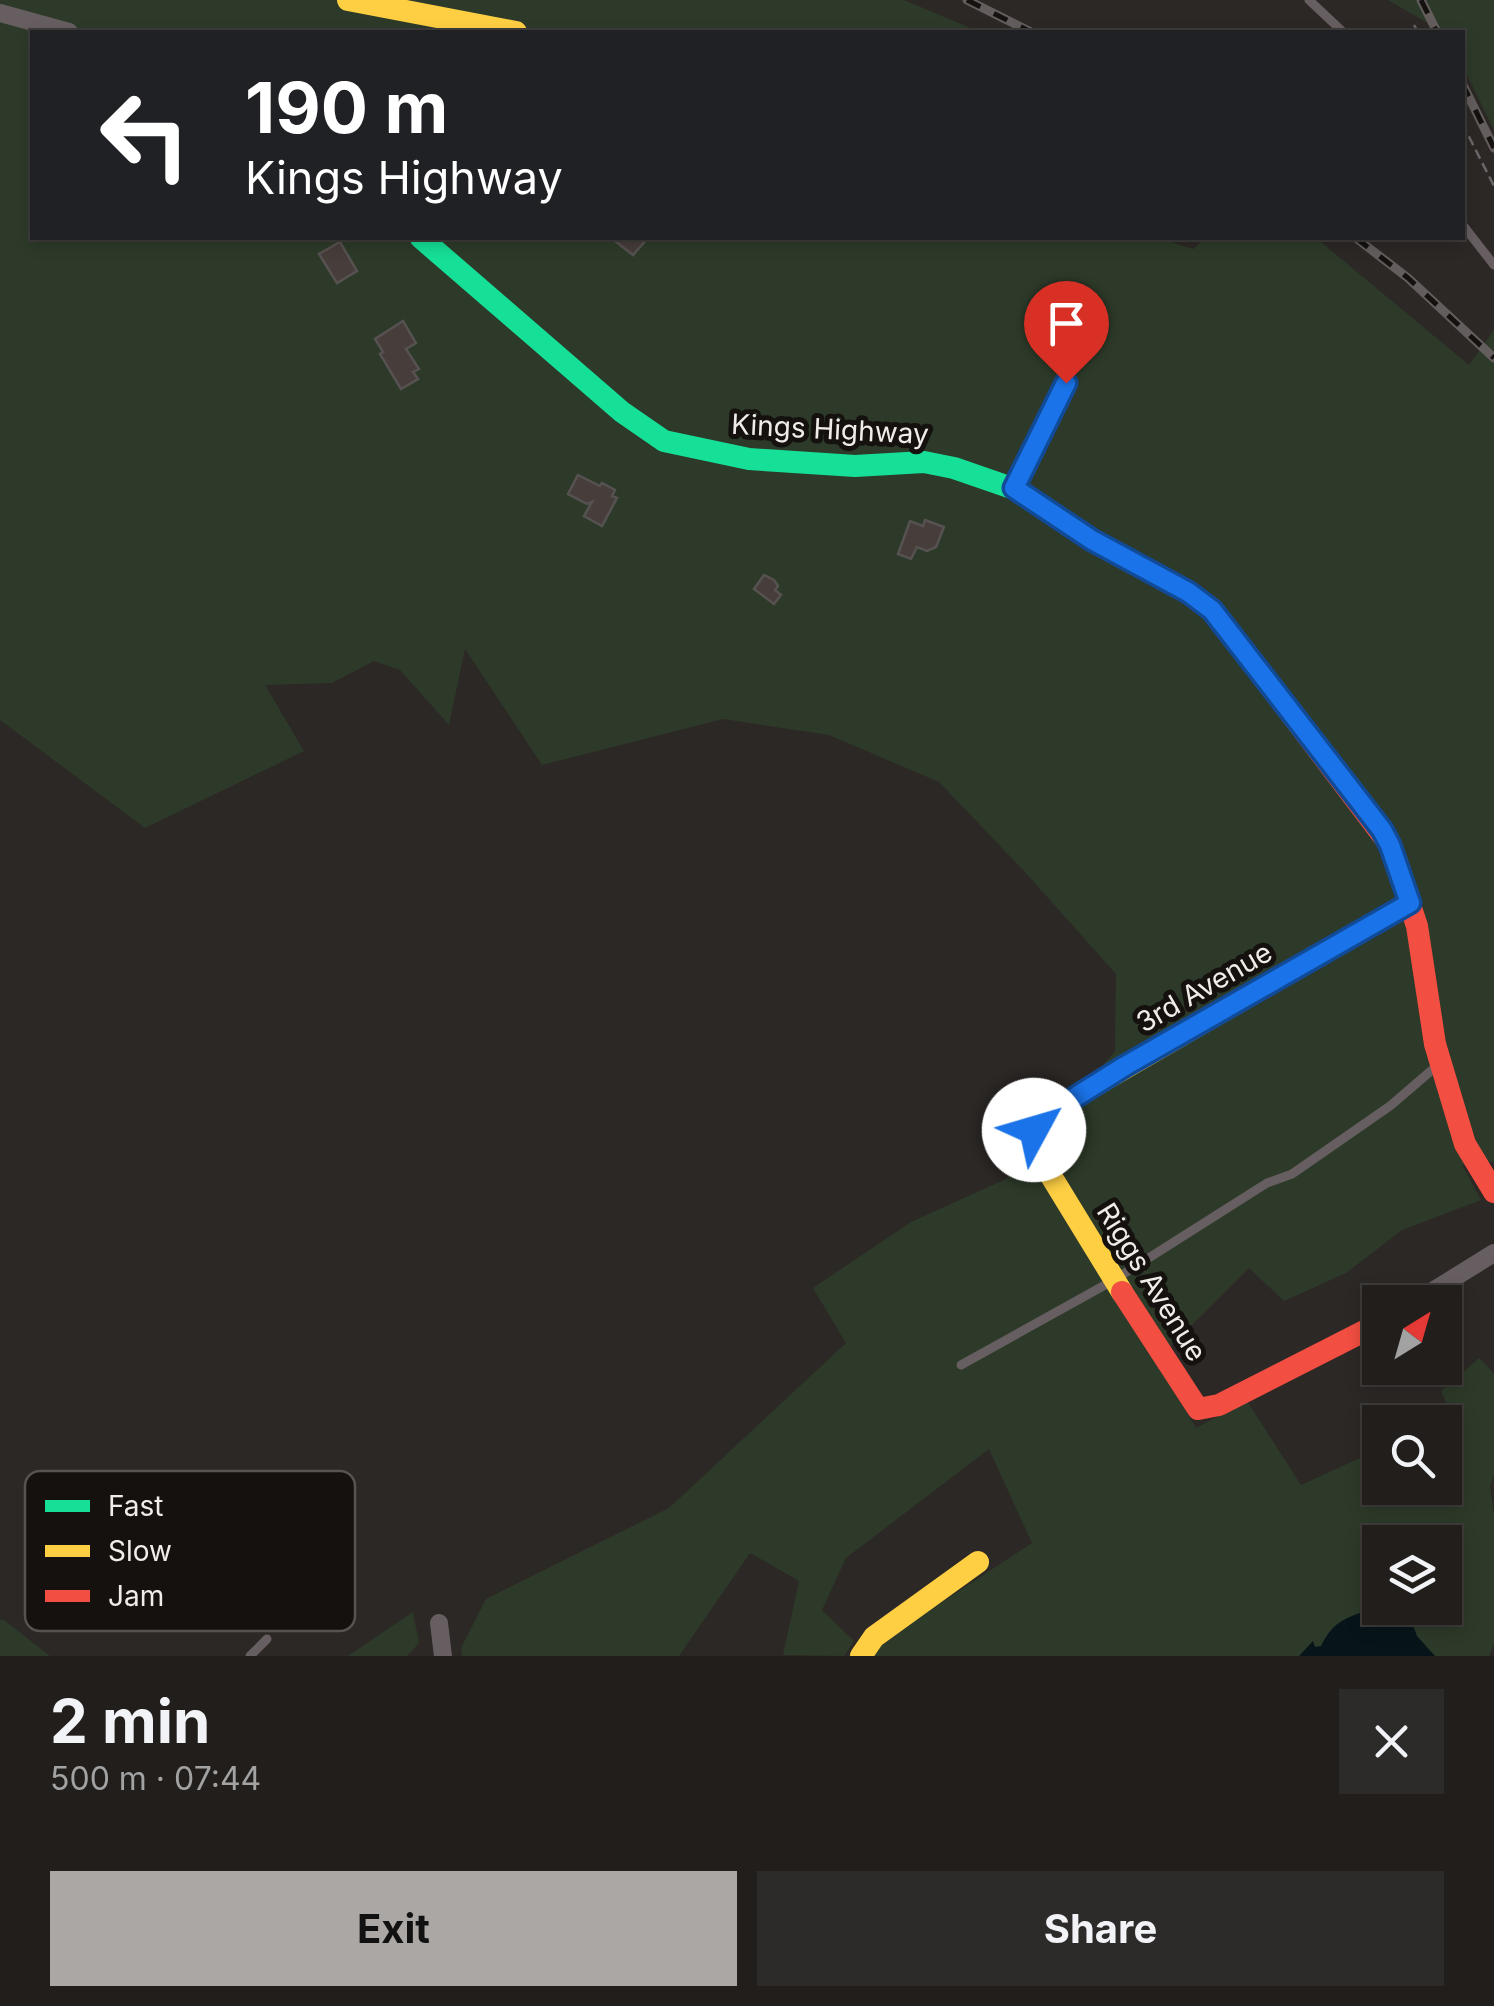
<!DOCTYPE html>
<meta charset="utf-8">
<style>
body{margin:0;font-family:Inter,sans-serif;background:#2d2b29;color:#f1f3f6;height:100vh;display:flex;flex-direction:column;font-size:38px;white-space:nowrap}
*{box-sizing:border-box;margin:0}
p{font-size:32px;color:#a2a2a3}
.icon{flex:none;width:55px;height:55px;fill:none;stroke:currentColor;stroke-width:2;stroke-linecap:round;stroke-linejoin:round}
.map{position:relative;height:1656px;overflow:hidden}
.details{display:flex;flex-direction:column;background:#211e1c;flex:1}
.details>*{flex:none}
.top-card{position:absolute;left:30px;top:30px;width:1435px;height:210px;border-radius:0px;box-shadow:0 5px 15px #0003,0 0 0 2px #3e3c3b;background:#202124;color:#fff;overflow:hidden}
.needle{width:65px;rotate:37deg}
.buttons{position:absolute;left:1362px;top:1285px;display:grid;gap:20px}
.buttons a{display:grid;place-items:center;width:100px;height:100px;border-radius:0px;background:#211e1c;box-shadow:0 5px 15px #0003,0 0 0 2px #3e3c3b;font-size:50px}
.pin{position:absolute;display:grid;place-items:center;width:85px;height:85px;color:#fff;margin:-102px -42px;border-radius:50% 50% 50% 0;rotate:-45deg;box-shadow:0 0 10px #0007}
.pin .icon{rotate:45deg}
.me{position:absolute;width:110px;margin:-55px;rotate:51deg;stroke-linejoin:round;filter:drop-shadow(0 0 8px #0008)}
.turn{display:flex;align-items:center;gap:35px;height:210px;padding:0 50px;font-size:45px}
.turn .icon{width:130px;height:130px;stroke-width:2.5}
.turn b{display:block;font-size:70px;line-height:85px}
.round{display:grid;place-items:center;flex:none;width:105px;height:105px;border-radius:0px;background:#2d2b29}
.headline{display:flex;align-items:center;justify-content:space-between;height:170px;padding:0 50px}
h1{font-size:60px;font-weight:700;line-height:75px}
.action{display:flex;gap:20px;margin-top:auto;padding:20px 50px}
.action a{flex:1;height:115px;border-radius:0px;background:#aba7a5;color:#111;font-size:40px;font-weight:700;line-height:115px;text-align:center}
.action a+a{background:#2d2b29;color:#f1f3f6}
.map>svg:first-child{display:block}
.green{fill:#2d3a29;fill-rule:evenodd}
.water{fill:#07151a}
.building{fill:#473d3b;stroke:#565251;stroke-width:2.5}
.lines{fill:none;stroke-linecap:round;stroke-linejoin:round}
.path{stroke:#6b6667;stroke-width:2.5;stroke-dasharray:10 5;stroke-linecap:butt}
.lane{stroke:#665e60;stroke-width:9}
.street{stroke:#665e60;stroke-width:18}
.fast{stroke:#16e098;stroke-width:22}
.slow{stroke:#ffcf43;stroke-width:22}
.jam{stroke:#f24e42;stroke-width:22}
.rail-casing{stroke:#635e5d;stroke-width:9}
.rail{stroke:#14110f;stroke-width:5;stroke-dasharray:15;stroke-linecap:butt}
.route-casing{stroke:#114b97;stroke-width:25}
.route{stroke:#1a73e8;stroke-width:18}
.labels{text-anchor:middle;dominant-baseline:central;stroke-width:10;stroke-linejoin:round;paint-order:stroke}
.street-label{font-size:28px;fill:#f0ecea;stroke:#14110f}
.key{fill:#14110f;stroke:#565351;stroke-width:2.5}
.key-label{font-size:28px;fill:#f0ecea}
</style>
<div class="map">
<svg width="1494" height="1656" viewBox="0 0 1494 1656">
<rect width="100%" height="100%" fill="#2c2826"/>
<g class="green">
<path d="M0,0H904L980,32H32V238H1159L1193,249L1206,238H1316L1469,365L1494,330V1162L1462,1165L1481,1200L1402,1230L1346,1273L1284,1301L1249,1268L1156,1361L1196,1428L1247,1401L1301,1485L1380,1449V1488H1445V1422H1436L1452,1414L1441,1391L1479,1358L1494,1373V1475L1490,1487L1494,1515V1643L1489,1656H871L878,1644L1032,1543L989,1449L846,1558L822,1610L854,1641L844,1656L783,1655L799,1581L750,1553L679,1656H462L461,1648L486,1599L669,1508L846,1343L813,1288L911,1222L1006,1179L1115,1051L1116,974L1024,871L939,782L829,735L723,719L542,765L465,649L449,725L400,670L374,661L332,683L265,685L304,751L145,828L0,720ZM1380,1542H1445V1608H1380Z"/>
<path d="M1388,0H1494V130L1463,67L1462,32H1443Z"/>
<path d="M413,1612L419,1643L407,1656H348Z"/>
<path d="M0,1620H4L50,1656H0Z"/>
</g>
<path class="water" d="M1374,1607L1413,1625L1417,1636L1435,1656H1299L1313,1641L1315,1647L1321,1646C1335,1618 1347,1619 1374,1607Z"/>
<g class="building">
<path d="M611,238H648L633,255Z"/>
<path d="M340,242L357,271L337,283L319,254Z"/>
<path d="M403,321L416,343L406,349L419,369L413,372L418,379L401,389L380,354L383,352L375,339Z"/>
<path d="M578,475L600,486L602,483L615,490L612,496L617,498L602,526L584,516L592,502L587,504L568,494Z"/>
<path d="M925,520L944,527L936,547L927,551L917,547L911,559L898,554L910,521L923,526Z"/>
<path d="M764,575L774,580L778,586L775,590L781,595L774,604L754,589Z"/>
</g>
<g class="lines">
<g class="path">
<path d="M1414,25L1418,32"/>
<path d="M1462,123L1494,186"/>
</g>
<g class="lane">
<path d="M1309,0L1343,32"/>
<path d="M1462,224L1494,265"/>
<path d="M961,1365L1114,1280L1267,1183L1292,1174L1390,1106L1439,1064"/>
<path d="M250,1656L267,1639"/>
</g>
<g class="street">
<path d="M0,13L69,32"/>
<path d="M1015,489L1066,383"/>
<path d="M1415,1302L1494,1253"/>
<path d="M439,1623L443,1656"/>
</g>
<path class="fast" d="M421,238L622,412L664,441L749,459L855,466L924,462L954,468L1015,489L1092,540L1177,586"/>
<g class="slow">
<path d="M348,0L516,32"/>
<path d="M1122,1292L1040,1158L1035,1130L1041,1119L1065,1103L1235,1004"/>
<path d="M861,1656L874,1637L978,1562"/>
</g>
<g class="jam">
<path d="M1177,586L1212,610L1390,845L1417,926L1435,1044L1465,1144L1494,1192"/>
<path d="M1235,1004L1410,903"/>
<path d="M1122,1292L1198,1409L1219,1405L1380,1323"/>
</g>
<g class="rail-casing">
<g id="rail">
<path d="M967,0L1031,32"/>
<path d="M1421,0L1437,32"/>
<path d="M1462,83L1494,148"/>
<path d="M1356,238L1408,278L1494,358"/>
</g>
</g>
<use href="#rail" class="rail"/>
</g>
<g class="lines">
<g class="route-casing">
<path id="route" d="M1034,1130L1037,1121L1125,1066L1410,903L1390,845L1382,830L1212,610L1188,592L1092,540L1014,488L1066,383"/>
</g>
<use href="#route" class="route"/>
</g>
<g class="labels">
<g class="street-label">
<text transform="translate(830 429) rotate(3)">Kings Highway</text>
<text transform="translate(1204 987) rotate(-30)">3rd Avenue</text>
<text transform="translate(1152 1282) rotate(58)">Riggs Avenue</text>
</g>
</g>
<rect x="25" y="1471" width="330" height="160" rx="15" class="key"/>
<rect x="45" y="1500" width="45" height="12" fill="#16e098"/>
<rect x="45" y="1545" width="45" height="12" fill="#ffcf43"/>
<rect x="45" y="1590" width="45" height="12" fill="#f24e42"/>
<g class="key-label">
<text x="108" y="1516">Fast</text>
<text x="108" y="1561">Slow</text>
<text x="108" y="1606">Jam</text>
</g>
</svg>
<div class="buttons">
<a><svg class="needle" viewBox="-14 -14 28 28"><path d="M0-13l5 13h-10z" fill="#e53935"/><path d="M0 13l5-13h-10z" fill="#a2a2a3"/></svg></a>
<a><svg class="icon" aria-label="search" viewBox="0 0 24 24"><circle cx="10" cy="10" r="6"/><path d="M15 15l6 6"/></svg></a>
<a><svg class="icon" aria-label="layers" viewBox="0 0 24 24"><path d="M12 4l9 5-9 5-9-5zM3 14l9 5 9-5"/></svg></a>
</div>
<div class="pin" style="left:1066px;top:383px;background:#d93025"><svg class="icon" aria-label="arrive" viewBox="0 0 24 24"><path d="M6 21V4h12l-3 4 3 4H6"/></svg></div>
<svg class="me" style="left:1034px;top:1130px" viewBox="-20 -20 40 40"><circle r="19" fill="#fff"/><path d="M0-13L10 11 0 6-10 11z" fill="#1a73e8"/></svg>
<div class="top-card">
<div class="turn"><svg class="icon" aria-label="left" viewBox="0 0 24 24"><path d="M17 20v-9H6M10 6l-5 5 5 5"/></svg><div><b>190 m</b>Kings Highway</div></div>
</div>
</div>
<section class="details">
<div class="headline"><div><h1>2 min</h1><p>500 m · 07:44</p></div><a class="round"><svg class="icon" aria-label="close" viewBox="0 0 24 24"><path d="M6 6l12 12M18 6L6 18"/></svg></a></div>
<div class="action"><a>Exit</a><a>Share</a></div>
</section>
